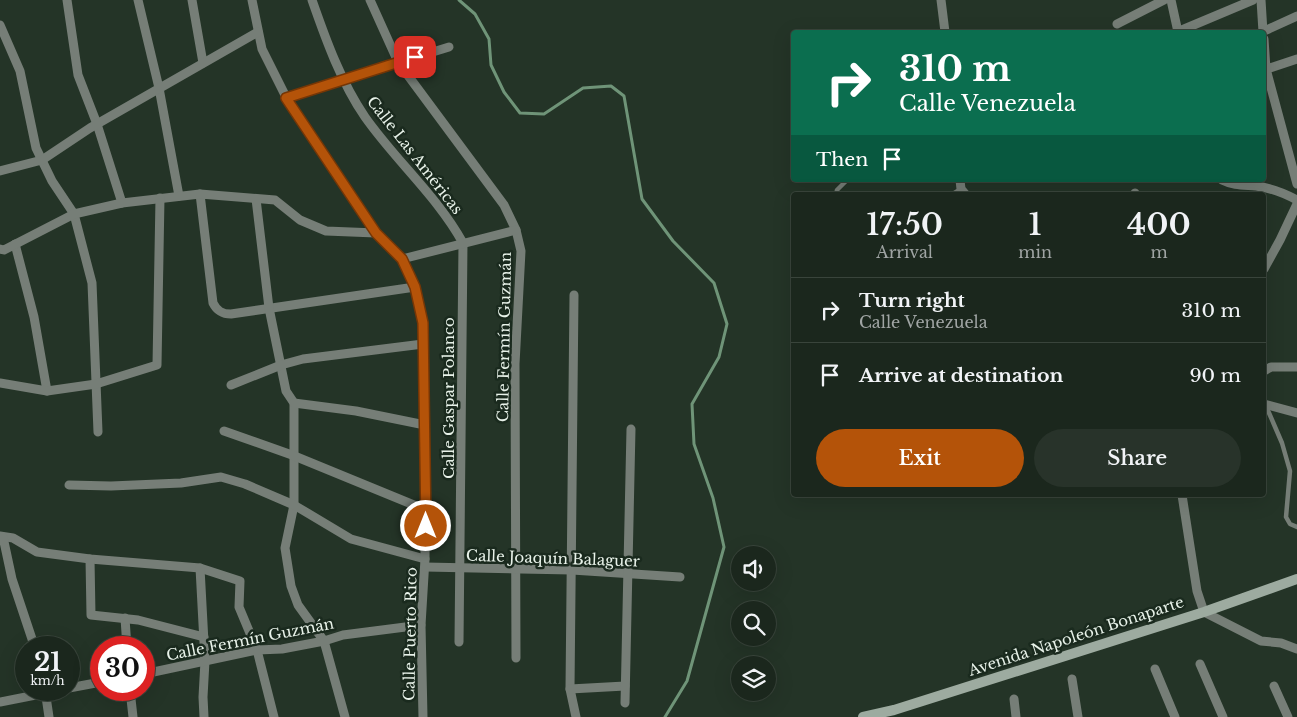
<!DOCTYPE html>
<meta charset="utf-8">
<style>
body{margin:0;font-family:"Libre Baskerville",serif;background:#28332a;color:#f1f3f6;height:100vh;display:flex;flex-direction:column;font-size:19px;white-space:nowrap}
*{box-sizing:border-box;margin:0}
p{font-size:16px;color:#a0a5a4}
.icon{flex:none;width:28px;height:28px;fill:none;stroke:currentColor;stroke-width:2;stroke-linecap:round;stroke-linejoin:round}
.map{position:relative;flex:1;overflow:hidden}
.details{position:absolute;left:791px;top:192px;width:475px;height:305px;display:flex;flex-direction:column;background:#1b271d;border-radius:5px;box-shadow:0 5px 20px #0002,0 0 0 1px #39443b}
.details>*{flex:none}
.guide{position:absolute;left:791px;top:30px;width:475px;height:152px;border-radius:5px;box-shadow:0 5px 20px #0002,0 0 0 1px #39443b;background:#0b6e4f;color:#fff;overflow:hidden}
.controls{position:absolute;left:731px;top:546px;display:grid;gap:10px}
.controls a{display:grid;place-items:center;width:45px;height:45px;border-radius:50%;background:#1b271d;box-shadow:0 5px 20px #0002,0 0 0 1px #39443b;font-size:25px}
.speed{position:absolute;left:15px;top:636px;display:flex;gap:10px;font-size:25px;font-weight:700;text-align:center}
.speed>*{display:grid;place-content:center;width:65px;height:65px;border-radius:50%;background:#1b271d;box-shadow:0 5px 20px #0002,0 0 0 1px #39443b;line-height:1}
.speed small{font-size:12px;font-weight:400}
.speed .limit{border:8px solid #d22;background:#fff;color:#111}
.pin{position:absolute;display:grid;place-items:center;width:42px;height:42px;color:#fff;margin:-21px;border-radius:10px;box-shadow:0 2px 8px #0006}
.me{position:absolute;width:55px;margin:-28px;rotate:0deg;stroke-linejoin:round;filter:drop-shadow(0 0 4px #0008)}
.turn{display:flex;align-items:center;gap:18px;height:105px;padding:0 25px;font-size:22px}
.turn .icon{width:65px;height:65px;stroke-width:2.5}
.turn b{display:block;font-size:35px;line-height:42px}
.then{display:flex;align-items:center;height:48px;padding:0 25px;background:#0003;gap:10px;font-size:19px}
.eta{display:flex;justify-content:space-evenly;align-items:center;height:85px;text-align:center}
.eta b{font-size:30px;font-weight:600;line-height:35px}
.primary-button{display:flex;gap:10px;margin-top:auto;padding:10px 25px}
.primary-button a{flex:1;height:58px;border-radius:30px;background:#b45309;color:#fff;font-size:20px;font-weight:600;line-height:58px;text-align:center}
.primary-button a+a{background:#28332a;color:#f1f3f6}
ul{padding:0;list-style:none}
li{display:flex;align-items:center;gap:15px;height:65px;padding:0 25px;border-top:1px solid #39443b}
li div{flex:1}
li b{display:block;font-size:19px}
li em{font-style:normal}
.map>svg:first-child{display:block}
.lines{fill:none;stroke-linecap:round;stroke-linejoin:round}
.stream{stroke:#6f9478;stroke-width:3}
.service{stroke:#767e77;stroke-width:4.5}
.minor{stroke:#767e77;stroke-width:9}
.secondary{stroke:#9daba0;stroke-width:10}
.route-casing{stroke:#753606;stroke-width:12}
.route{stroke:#b45309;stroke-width:9}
.labels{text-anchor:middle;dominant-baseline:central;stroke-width:5;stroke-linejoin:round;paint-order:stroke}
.street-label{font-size:15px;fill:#e8f2e9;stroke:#1a2a1e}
</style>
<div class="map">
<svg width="1297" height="717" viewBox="0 0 1297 717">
<rect width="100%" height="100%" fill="#243427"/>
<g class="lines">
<path class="stream" d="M459,0L475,14L489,39L491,65L504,92L520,113L544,114L583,88L611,86L624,96L642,199L673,241L714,283L727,324L719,357L692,404L694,444L713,498L724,547L687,681L665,717"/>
<g class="service">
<path d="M836,195L837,190L847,180"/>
<path d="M951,195L961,189"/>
<path d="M1266,406L1282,443L1290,471L1286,517L1290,524L1297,527"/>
</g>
<g class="minor">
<path d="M67,0L78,75L97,124L122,203"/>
<path d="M138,0L159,88L179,196"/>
<path d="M192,0L203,63"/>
<path d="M252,0L262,49L286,97L376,233L402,259L415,287L423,323L425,425V559L421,625L423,717"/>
<path d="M312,0C326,40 341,82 365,117C396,161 437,196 463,243L459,642"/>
<path d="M370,0L398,62L504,205L516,230L521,251L515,364L516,658"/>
<path d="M941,0L945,32"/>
<path d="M1171,0L1178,32"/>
<path d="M1261,0L1263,32"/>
<path d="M1117,24L1164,0"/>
<path d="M0,25L20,71L36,148L52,181L74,214L92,283L98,432"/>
<path d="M1177,32L1253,0"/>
<path d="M1262,32L1297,16"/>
<path d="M1264,39L1266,69L1297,184"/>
<path d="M1264,70L1297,59"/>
<path d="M286,97L449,47"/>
<path d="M0,171L42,160L90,128L258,32"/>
<path d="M960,180L961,189L966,195"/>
<path d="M1222,180C1234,186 1243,185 1256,186C1272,188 1284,193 1297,200"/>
<path d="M1135,193L1136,195"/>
<path d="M200,194L213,303C217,311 222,314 231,314L415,287"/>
<path d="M256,199L269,308L286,391L294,403V505L285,548L291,586L298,605L324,641L345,717"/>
<path d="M15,244L34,317L47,391"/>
<path d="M0,249L4,250L74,214L122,203L200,194L275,200L300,220L326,231L376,233"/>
<path d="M402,259L516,230"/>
<path d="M1264,269L1280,240L1297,204"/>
<path d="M574,295L570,689L576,717"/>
<path d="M1264,371L1271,367H1297"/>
<path d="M0,383L47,391L96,384L157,365L160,198"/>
<path d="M231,385L281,365L303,359L423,344"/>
<path d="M294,403L356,411L425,425"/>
<path d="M1264,404L1297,413"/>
<path d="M224,431L292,455L426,510"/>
<path d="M69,485L111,486L181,483L221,477L245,484L294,505L351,539L425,559"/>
<path d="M1182,495L1197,591L1204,612L1261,641L1281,643L1297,649"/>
<path d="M0,536L13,538L37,552L90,559L200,568L240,581L239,607L257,650L274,717"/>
<path d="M3,537L12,579L35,648"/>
<path d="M90,559L91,615L138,620L204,637"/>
<path d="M425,567L572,570L680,577"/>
<path d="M200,568L205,661L203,697L204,717"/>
<path d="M125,618L127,648"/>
<path d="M1200,664L1223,717"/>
<path d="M1155,669L1175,717"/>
<path d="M144,674L257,650L282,649L324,641L343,635L421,625"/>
<path d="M1072,679L1078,717"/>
<path d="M1274,686L1288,717"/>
<path d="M69,688L101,682"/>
<path d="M570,689L625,686"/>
<path d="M45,690L49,717"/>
<path d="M130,690L133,717"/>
<path d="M1014,699L1016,717"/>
<path d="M0,702L61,690"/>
<path d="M625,703L631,429"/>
</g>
<path class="secondary" d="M863,717L894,710L1204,612L1297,579"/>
</g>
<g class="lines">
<g class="route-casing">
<path id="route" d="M415,57L286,98L376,233L402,259L415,287L423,323L426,526"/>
</g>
<use href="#route" class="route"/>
</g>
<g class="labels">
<g class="street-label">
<text transform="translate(415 155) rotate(52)">Calle Las Américas</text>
<text transform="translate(504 337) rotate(-89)">Calle Fermín Guzmán</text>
<text transform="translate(448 398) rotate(-90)">Calle Gaspar Polanco</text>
<text transform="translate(553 558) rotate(2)">Calle Joaquín Balaguer</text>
<text transform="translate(410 634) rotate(-89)">Calle Puerto Rico</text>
<text transform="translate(1076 636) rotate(-18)">Avenida Napoleón Bonaparte</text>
<text transform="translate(250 639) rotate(-11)">Calle Fermín Guzmán</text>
</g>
</g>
</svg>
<div class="controls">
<a><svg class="icon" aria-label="sound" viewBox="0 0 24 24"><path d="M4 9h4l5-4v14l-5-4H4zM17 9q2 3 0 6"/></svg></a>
<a><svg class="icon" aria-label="search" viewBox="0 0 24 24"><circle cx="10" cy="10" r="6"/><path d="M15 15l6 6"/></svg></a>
<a><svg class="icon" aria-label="layers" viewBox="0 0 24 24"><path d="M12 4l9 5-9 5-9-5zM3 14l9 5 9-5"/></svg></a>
</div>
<div class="speed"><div>21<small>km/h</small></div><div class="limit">30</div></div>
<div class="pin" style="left:415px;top:57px;background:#d93025"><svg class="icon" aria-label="arrive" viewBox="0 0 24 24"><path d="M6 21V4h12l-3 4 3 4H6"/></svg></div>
<svg class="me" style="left:426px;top:526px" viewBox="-20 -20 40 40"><circle r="17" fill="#b45309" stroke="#fff" stroke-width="3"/><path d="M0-11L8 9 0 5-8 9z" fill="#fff"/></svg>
<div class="guide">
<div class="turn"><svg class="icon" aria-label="right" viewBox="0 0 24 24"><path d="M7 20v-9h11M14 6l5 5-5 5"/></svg><div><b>310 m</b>Calle Venezuela</div></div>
<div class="then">Then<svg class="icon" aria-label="arrive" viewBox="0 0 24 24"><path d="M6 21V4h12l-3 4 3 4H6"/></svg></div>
</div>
<section class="details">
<div class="eta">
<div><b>17:50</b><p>Arrival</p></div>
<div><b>1</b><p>min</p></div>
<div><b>400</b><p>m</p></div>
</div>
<ul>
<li><svg class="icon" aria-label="right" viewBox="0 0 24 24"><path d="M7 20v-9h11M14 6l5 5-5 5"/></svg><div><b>Turn right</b><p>Calle Venezuela</p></div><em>310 m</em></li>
<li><svg class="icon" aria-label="arrive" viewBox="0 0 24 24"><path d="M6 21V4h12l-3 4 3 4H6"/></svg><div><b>Arrive at destination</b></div><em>90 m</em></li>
</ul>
<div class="primary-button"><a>Exit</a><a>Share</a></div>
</section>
</div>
